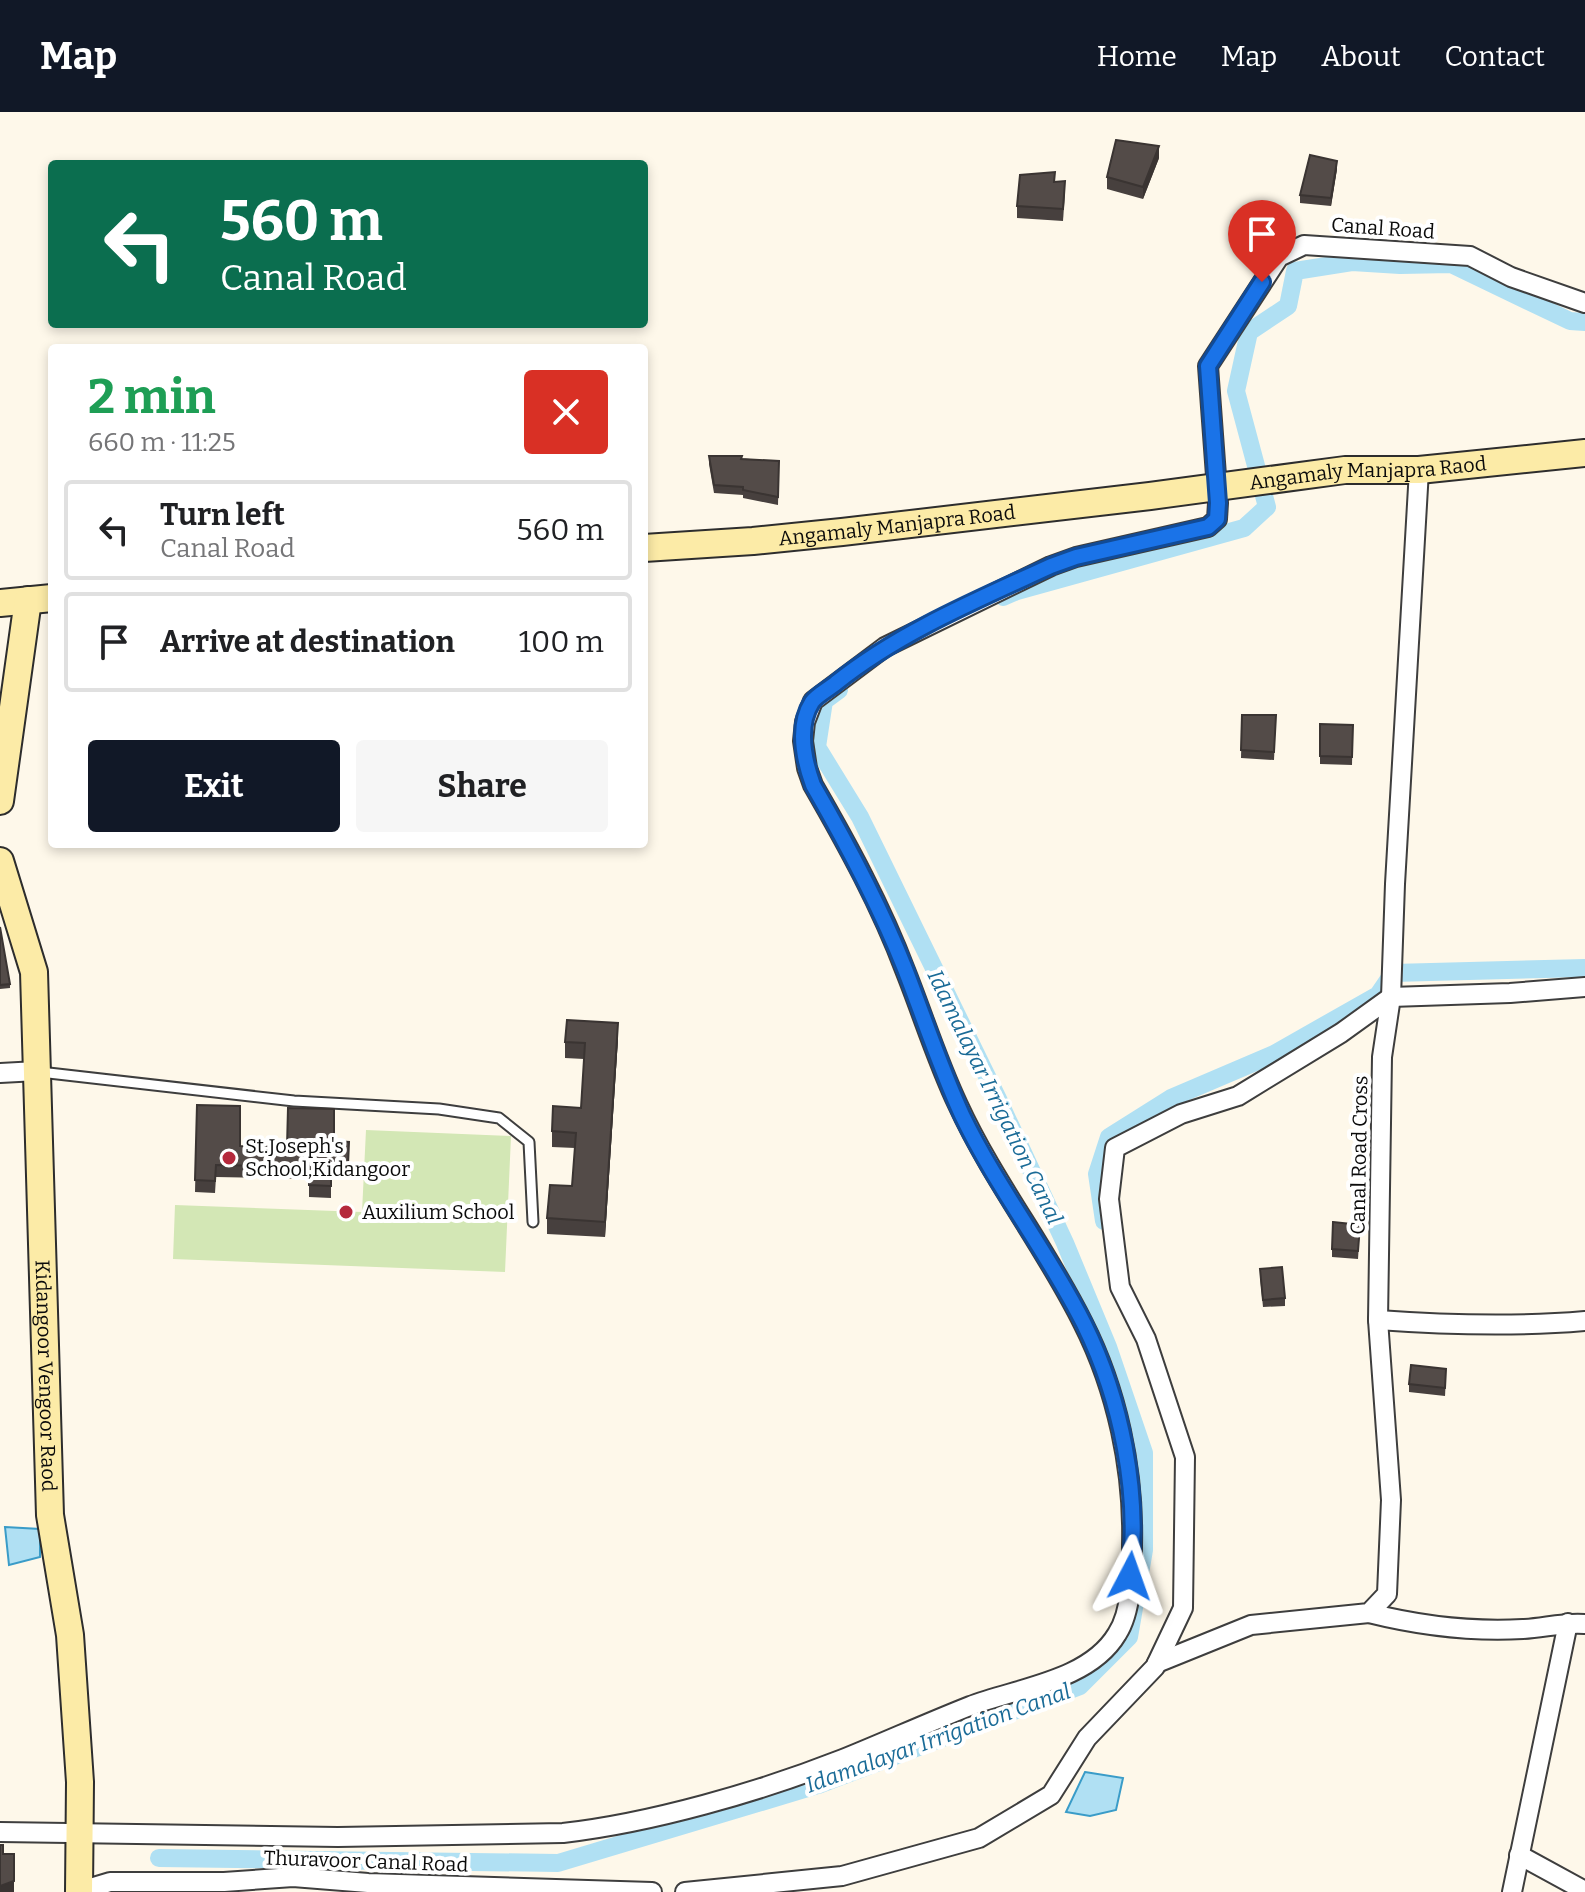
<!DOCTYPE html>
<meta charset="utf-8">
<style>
body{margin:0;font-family:Bitter,serif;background:#f6f6f6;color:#202124;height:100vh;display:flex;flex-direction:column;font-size:30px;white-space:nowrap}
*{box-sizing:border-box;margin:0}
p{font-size:26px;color:#757577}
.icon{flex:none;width:44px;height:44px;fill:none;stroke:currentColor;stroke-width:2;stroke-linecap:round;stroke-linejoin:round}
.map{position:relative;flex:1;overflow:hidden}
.panel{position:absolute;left:48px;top:232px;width:600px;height:504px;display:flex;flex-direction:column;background:#fff;border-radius:8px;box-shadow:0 4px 12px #0003}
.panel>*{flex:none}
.top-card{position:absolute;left:48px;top:48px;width:600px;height:168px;border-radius:8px;box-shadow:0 4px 12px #0003;background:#0b6e4f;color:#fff;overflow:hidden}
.pin{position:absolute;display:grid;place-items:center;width:68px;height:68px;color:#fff;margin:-82px -34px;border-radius:50% 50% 50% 0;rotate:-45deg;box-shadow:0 0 8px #0007}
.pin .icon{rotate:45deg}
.me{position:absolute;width:88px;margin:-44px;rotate:4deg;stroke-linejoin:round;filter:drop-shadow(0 0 6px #0008)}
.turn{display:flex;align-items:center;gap:28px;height:168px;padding:0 40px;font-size:36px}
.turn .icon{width:104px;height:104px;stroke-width:2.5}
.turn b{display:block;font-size:56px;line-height:68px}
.round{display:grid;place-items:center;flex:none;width:84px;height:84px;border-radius:8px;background:#f6f6f6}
.summary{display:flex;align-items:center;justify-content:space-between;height:136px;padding:0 40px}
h1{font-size:48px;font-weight:700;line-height:60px;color:#1e9e55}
.action{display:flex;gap:16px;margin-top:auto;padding:16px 40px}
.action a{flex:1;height:92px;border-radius:8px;background:#111827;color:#fff;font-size:32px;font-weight:700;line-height:92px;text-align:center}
.action a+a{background:#f6f6f6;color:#202124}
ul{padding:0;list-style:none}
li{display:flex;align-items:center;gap:24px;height:100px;margin:0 16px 12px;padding:0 24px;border:4px solid #e0e0e0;border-radius:8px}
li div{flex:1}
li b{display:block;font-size:30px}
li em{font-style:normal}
header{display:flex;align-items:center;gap:48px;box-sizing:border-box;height:112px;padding:0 40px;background:#111827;color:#fff}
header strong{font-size:38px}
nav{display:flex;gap:44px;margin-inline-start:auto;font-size:28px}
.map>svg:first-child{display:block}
.green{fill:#d3e7b5}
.water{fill:#b0e0f3;stroke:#3a9cc8;stroke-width:2}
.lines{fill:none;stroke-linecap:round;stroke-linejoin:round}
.canal{stroke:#b0e0f3;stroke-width:18}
.lane-casing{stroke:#3e3e3e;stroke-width:13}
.street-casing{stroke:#3e3e3e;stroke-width:22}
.secondary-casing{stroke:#2d2d2d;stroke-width:30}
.lane{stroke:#fff;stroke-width:9}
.street{stroke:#fff;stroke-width:18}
.secondary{stroke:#fceba7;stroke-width:26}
.wall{fill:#47403e}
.shaded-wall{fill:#3a3432}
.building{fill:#534b48;stroke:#3a3432;stroke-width:2}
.route-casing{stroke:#114b97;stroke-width:20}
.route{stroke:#1a73e8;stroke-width:14}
.poi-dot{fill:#b5293c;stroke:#fff;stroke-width:3}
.labels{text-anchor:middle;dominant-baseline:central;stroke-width:8;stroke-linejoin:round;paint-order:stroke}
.street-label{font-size:20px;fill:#0b0b0b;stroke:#fff}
.poi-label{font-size:20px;fill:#0b0b0b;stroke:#fff;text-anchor:start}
.water-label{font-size:22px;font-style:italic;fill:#1a6b97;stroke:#fff}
</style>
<header>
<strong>Map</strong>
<nav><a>Home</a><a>Map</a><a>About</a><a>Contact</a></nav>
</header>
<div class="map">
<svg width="1585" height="1780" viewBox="0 0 1585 1780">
<rect width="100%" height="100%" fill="#fef8ea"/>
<path class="green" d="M366,1018L511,1024L505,1160L173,1147L175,1093L362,1100Z"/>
<g class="water">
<path d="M5,1415L40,1417V1445L9,1453Z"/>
<path d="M1085,1660L1123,1666L1116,1698L1090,1704L1066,1700Z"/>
</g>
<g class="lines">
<g class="canal">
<path d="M1003,485L1017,479L1244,416L1267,395L1236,279L1249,220L1288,194L1295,159L1352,150L1400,153L1451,152L1570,209L1585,210"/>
<path d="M1104,1109L1097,1062L1109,1025L1171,986L1274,942L1378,883L1393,861L1585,856"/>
<path d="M159,1746L558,1751L818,1673L1080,1574L1129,1525L1144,1438V1341L1108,1235L1065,1131L998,987L860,705L817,635L824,589L839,578"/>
</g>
<g class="lane-casing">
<path id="lane" d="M40,960L294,989L439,997L499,1006L529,1030L533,1110"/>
</g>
<g class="street-casing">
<g id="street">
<path d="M0,961L37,959"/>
<path d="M1378,1208C1447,1213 1516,1215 1585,1209"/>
<path d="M1369,1501C1421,1514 1470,1520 1523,1517C1544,1516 1564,1510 1585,1512"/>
<path d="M1157,1551L1251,1513L1369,1501L1387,1482L1391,1388L1378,1208L1382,945L1391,885L1395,772L1419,358"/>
<path d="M0,1720L338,1725L563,1721C651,1711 759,1680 843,1647C885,1630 927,1611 970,1594C1017,1576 1089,1569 1117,1522C1132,1499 1132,1460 1132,1433C1134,1358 1117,1278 1083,1211C1046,1136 993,1069 958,993C937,949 923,903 905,858C881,794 847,732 813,673L807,656L803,629L805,610L813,589L885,535L1051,454L1076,445L1208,415L1217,407L1218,391L1208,254L1279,145L1304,133L1470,144L1511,165L1585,191"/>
<path d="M1519,1743L1585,1779"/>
<path d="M80,1779L110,1770H224L293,1765L368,1771L652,1780"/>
<path d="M685,1780L842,1764L979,1726L1051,1683L1087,1626L1155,1555L1183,1496L1185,1345L1146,1227L1120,1175L1109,1087L1115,1036L1181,1002L1238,984L1341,921L1391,885L1510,881L1585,875"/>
<path d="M1512,1780L1568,1511"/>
</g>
</g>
<g class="secondary-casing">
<g id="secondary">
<path id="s1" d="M644,436L753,429L842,420L1150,384L1345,358H1419L1585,341"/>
<path d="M0,491L52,486"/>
<path d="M0,689L28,488"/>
<path id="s2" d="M0,749L34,860L50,1403L70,1523L80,1670L79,1780"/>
</g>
</g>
<use href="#lane" class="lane"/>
<use href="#street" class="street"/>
<use href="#secondary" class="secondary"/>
</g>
<g class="wall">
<path d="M1159,46L1143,87L1107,77V65Z"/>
<path d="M1337,57L1331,94L1300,91V83Z"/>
<path d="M1055,70L1065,81L1063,109L1017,106V94Z"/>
<path d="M709,344L779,349L778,393L743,386V383L714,381L709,352Z"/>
<path d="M1242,603H1276L1274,648L1241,646Z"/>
<path d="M1320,612L1353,613L1352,653L1320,652Z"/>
<path d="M0,815L10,872V876L0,877Z"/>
<path d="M618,927L605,1125L547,1122V1106L572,1074L575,1036L552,1035V1019L581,996L584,947L565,946V930Z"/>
<path d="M197,993L240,1034L287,1035L334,1029L349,1030L348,1065H331V1086L309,1085V1067L216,1065L215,1081L195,1080Z"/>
<path d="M1360,1113L1358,1147L1332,1145V1137Z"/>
<path d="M1260,1165L1285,1186V1194L1263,1195Z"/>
<path d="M1446,1265L1445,1284L1409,1280V1272Z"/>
</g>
<g class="shaded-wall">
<path d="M1159,34V46L1143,87V75Z"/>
<path d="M1337,49V57L1331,94V86Z"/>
<path d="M618,911V927L605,1125V1110Z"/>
<path d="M14,1769V1780H0V1774Z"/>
</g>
<g class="building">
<path d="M1116,28L1159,34L1143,75L1107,65Z"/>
<path d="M1310,43L1337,49L1331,86L1300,83Z"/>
<path d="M1055,60L1054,70L1065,69L1063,97L1017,94L1020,63Z"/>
<path d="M709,344H742L741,347L779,349L778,385L743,378V375L714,373Z"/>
<path d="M1242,603H1276L1274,640L1241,638Z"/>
<path d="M1320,612L1353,613L1352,645L1320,644Z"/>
<path d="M0,815L10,872L0,873Z"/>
<path d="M567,908L618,911L605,1110L547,1106L550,1073L572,1074L576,1021L552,1019L553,994L581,996L585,931L565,930Z"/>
<path d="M197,993L240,994V1034L287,1035L288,996L334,997V1029L349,1030L348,1053H331V1074L309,1073V1055L216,1053L215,1069L195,1068Z"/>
<path d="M1333,1110L1360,1113L1358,1139L1332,1137Z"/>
<path d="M1282,1155L1285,1186L1263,1188L1260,1157Z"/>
<path d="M1411,1253L1446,1257L1445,1276L1409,1272Z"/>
<path d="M0,1733H3V1742H14V1769L0,1774Z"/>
</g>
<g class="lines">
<g class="route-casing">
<path id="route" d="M1130,1464C1140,1380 1121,1287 1084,1212C1048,1140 997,1076 962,1003C940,955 924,906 905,857C880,794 847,732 813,673C804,648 796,615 812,590C817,583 829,577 836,571C900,520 977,488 1051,454L1076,445L1208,415L1217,407L1218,391L1208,254L1262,170"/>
</g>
<use href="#route" class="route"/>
</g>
<g class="poi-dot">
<circle cx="229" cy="1046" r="8"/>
<circle cx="346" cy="1100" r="8"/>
</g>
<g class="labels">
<g class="street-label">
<text transform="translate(1383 116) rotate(4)">Canal Road</text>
<text stroke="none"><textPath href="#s1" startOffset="728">Angamaly Manjapra Raod</textPath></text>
<text stroke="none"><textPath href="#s1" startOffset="254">Angamaly Manjapra Road</textPath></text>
<text transform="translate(1359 1043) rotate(-89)">Canal Road Cross</text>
<text stroke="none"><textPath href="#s2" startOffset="520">Kidangoor Vengoor Raod</textPath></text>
<text transform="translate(366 1749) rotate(2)">Thuravoor Canal Road</text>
</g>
<g class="poi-label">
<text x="245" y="1034">St.Joseph's<tspan x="245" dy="23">School,Kidangoor</tspan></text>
<text x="362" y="1100">Auxilium School</text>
</g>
<g class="water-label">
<text transform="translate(995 985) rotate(64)">Idamalayar Irrigation Canal</text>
<text transform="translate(938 1626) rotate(-20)">Idamalayar Irrigation Canal</text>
</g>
</g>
</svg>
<div class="pin" style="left:1262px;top:170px;background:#d93025"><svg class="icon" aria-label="arrive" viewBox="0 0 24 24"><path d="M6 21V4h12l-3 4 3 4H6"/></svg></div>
<svg class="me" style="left:1130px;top:1464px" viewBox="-20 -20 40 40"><path d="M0-17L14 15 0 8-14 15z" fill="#1a73e8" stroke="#fff" stroke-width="4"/></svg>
<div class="top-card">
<div class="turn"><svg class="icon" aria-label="left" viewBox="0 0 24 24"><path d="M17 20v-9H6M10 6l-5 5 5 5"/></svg><div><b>560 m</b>Canal Road</div></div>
</div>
<section class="panel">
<div class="summary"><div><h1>2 min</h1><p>660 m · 11:25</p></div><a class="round" style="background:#d93025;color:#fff"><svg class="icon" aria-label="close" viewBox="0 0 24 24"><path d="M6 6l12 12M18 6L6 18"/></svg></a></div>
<ul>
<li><svg class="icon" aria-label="left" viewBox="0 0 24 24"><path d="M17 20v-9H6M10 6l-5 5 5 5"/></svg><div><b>Turn left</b><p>Canal Road</p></div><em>560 m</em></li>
<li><svg class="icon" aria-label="arrive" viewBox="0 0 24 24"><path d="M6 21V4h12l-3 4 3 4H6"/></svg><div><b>Arrive at destination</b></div><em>100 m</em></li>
</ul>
<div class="action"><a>Exit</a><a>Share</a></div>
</section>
</div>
